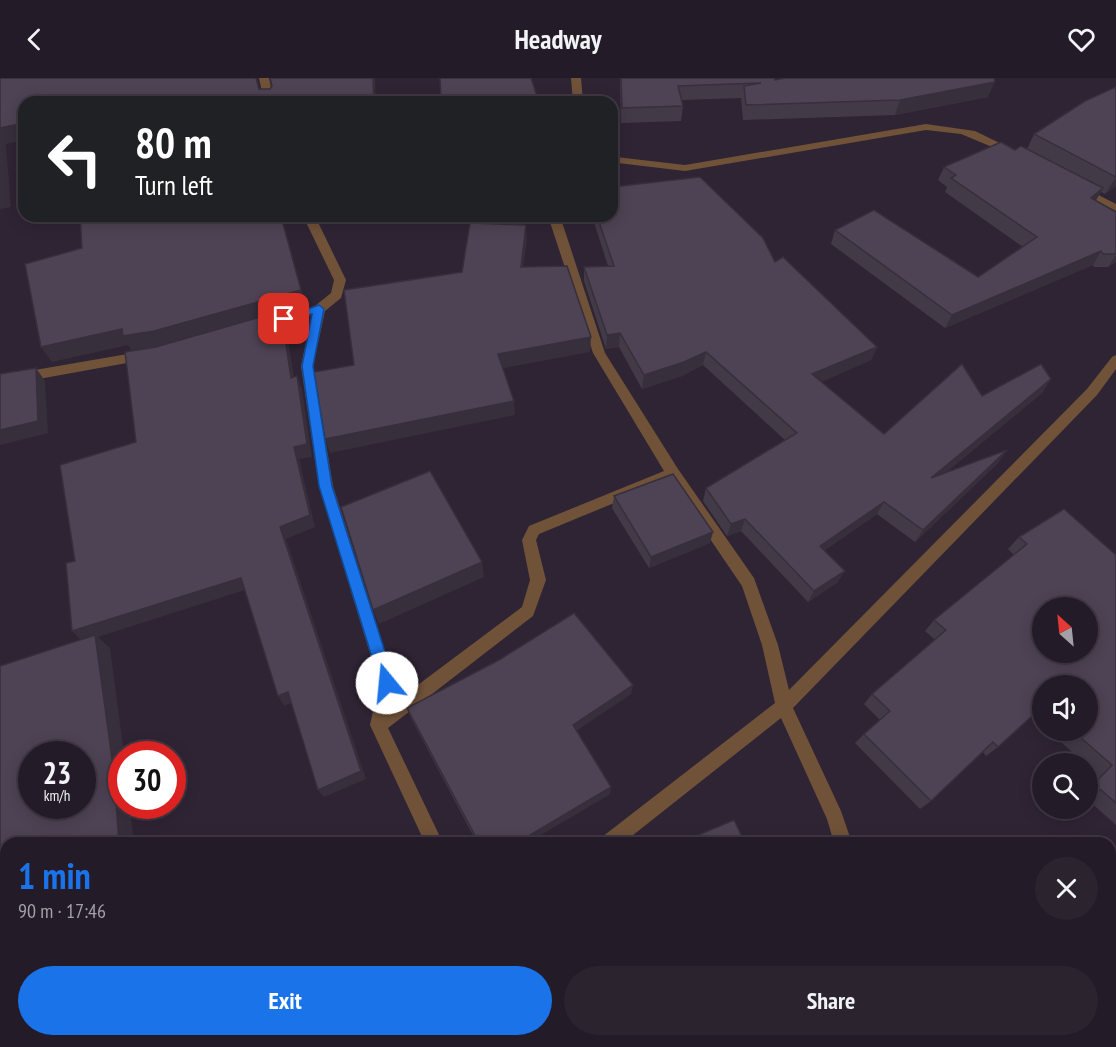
<!DOCTYPE html>
<meta charset="utf-8">
<style>
body{margin:0;font-family:"PT Sans Narrow",sans-serif;background:#2b242f;color:#f1f3f6;height:100vh;display:flex;flex-direction:column;font-size:22px;white-space:nowrap}
*{box-sizing:border-box;margin:0}
p{font-size:20px;color:#a3a1a7}
.icon{flex:none;width:33px;height:33px;fill:none;stroke:currentColor;stroke-width:2;stroke-linecap:round;stroke-linejoin:round}
.map{position:relative;flex:1;overflow:hidden}
.sheet{position:absolute;left:0px;top:759px;width:1116px;height:210px;display:flex;flex-direction:column;background:#231b27;border-radius:18px 18px 0 0;box-shadow:0 3px 15px #0003,0 0 0 2px #403944}
.sheet>*{flex:none}
.guide{position:absolute;left:18px;top:18px;width:600px;height:126px;border-radius:18px;box-shadow:0 3px 15px #0003,0 0 0 2px #403944;background:#202124;color:#fff;overflow:hidden}
.needle{width:39px;rotate:333deg}
.buttons{position:absolute;left:1032px;top:519px;display:grid;gap:12px}
.buttons a{display:grid;place-items:center;width:66px;height:66px;border-radius:50%;background:#231b27;box-shadow:0 3px 15px #0003,0 0 0 2px #403944;font-size:30px}
.speed{position:absolute;left:18px;top:663px;display:flex;gap:12px;font-size:30px;font-weight:700;text-align:center}
.speed>*{display:grid;place-content:center;width:78px;height:78px;border-radius:50%;background:#231b27;box-shadow:0 3px 15px #0003,0 0 0 2px #403944;line-height:1}
.speed small{font-size:15px;font-weight:400}
.speed .limit{border:9px solid #d22;background:#fff;color:#111}
.pin{position:absolute;display:grid;place-items:center;width:51px;height:51px;color:#fff;margin:-26px;border-radius:12px;box-shadow:0 3px 9px #0006}
.me{position:absolute;width:66px;margin:-33px;rotate:343deg;stroke-linejoin:round;filter:drop-shadow(0 0 4px #0008)}
.turn{display:flex;align-items:center;gap:21px;height:126px;padding:0 18px;font-size:27px}
.turn .icon{width:78px;height:78px;stroke-width:2.5}
.turn b{display:block;font-size:42px;line-height:51px}
.round{display:grid;place-items:center;flex:none;width:63px;height:63px;border-radius:32px;background:#2b242f}
.summary{display:flex;align-items:center;justify-content:space-between;height:102px;padding:0 18px}
h1{font-size:36px;font-weight:600;line-height:45px;color:#1a73e8}
.cta{display:flex;gap:12px;margin-top:auto;padding:12px 18px}
.cta a{flex:1;height:69px;border-radius:36px;background:#1a73e8;color:#fff;font-size:24px;font-weight:600;line-height:69px;text-align:center}
.cta a+a{background:#2b242f;color:#f1f3f6}
header{display:flex;justify-content:space-between;align-items:center;height:78px;padding:0 18px;background:#231b27;font-size:27px;font-weight:600}
.map>svg:first-child{display:block}
.lines{fill:none;stroke-linecap:round;stroke-linejoin:round}
.minor{fill:#705239;fill-rule:evenodd}
.wall{fill:#433a48}
.shaded-wall{fill:#372f3b}
.building{fill:#4e4354;stroke:#372f3b;stroke-width:1.5;fill-rule:evenodd}
.route{fill:#1a73e8;stroke:#114b97;stroke-width:1.5}
</style>
<header><svg class="icon" aria-label="back" viewBox="0 0 24 24"><path d="M15 5l-7 7 7 7"/></svg>Headway<svg class="icon" aria-label="heart" viewBox="0 0 24 24"><path d="M12 20l-8-8c-3-5 5-10 8-4 3-6 11-1 8 4z"/></svg></header>
<div class="map">
<svg width="1116" height="969" viewBox="0 0 1116 969">
<rect width="100%" height="100%" fill="#2f2434"/>
<g class="lines">
<g class="minor">
<path d="M259,0H269L274,24H264Z"/>
<path d="M571,0H581L583,24H573Z"/>
<path d="M926,46L975,53L1018,74L1009,76L961,56L926,52L685,93L618,85L612,87V80L616,79L685,87Z"/>
<path d="M1079,107L1116,126V133L1075,112V108Z"/>
<path d="M303,138H315L346,202L341,220L325,233L313,288L333,408L395,605L391,627L522,529L530,502L522,462L529,448L664,393L593,275L548,138H560L605,275L678,391L754,500L778,567L789,612L1087,311L1112,279L1116,277V291L1097,317L793,630L841,733L852,765H834L827,741L781,640L623,765H599L602,759L775,625L762,567L742,508L670,402L539,456L536,462L546,502L533,538L388,650L443,765H425L370,647L379,605L319,408L301,288L312,237L264,251L258,247L260,244L315,228L331,215L334,202Z"/>
<path d="M145,273L151,278L149,281L0,308V298Z"/>
<path d="M342,963H367L365,969H340Z"/>
<rect x="861" y="963" width="20" height="6"/>
</g>
</g>
<g class="wall">
<path d="M620,0H774L775,2L988,19L895,37L743,42L741,20L681,22L683,28L681,43L621,45L620,10Z"/>
<path d="M1116,9V108L1105,116L1101,114L1096,122L1116,134V184L1108,189H1094L1093,187L945,250L831,166L835,152L978,199L1023,169L945,114L947,109L938,102L944,89L1015,72L1027,71L1034,56Z"/>
<path d="M537,18V24H434Z"/>
<path d="M592,138H612L775,184L877,269L871,282L821,304L884,356L982,318L1051,301L1042,315L945,395L998,385L915,464L877,436L825,472L838,504L808,524L741,453L727,458L703,423L706,410L785,362L703,287L682,298L642,311L619,269L606,271L584,203V189L608,188Z"/>
<path d="M614,418L710,465L649,490L612,430Z"/>
<path d="M1019,459L1116,477V747L1088,722V706L1097,696L1088,687V686H1085L1048,652H1088L1042,608V648L1032,638L998,669L986,678L983,674L931,723L920,731L855,665L864,656L880,642L864,626L872,616L935,562L925,553L934,542L1014,477L1008,471Z"/>
<path d="M631,616L576,652L610,716L532,762V765H477L410,638L407,630Z"/>
<path d="M1116,900V969H1010L1007,965L1010,963H1110V904Z"/>
<path d="M702,963H746L750,969H694Z"/>
</g>
<g class="shaded-wall">
<path d="M373,0H375L376,24H374Z"/>
<path d="M995,4L988,19L895,37L900,22Z"/>
<path d="M24,45V62L6,66L11,129L0,131V50Z"/>
<path d="M1116,99V108L1105,116Z"/>
<path d="M1103,110L1095,124L1091,120Z"/>
<path d="M281,138L306,227L281,234L286,247L296,313L132,273L128,267L52,284L41,269Z"/>
<path d="M526,147L527,162L521,204V189Z"/>
<path d="M1101,173L1093,187L945,250L952,237Z"/>
<path d="M1116,177V184L1108,189Z"/>
<path d="M620,255L619,269L606,271L607,257Z"/>
<path d="M591,259L590,274L499,291L498,276Z"/>
<path d="M877,269L871,282L807,310L812,296Z"/>
<path d="M706,274L703,287L682,298L642,311L644,297Z"/>
<path d="M36,290L45,303L48,355L0,367V352Z"/>
<path d="M297,298L302,312L312,379L299,381L315,449L286,461L366,701L324,719L318,712L280,449L294,369Z"/>
<path d="M1051,301L1042,315L924,413L931,400Z"/>
<path d="M514,323L515,337L330,375L325,361Z"/>
<path d="M1007,372L998,385L915,464L923,452Z"/>
<path d="M884,424L877,436L814,480L820,468Z"/>
<path d="M745,441L741,453L727,458L731,446Z"/>
<path d="M713,454L710,465L649,490L651,479Z"/>
<path d="M482,484L484,499L379,546L373,532Z"/>
<path d="M845,493L838,504L808,524L814,513Z"/>
<path d="M241,500L248,511L98,559L110,570L124,676H122V728H130L134,765H119L83,564L72,553Z"/>
<path d="M633,607L631,616L573,655V647Z"/>
<path d="M288,614L295,623L284,628L278,618Z"/>
<path d="M611,709L610,716L532,762V765H526L530,757Z"/>
<path d="M209,963H226L222,965L223,969H210Z"/>
</g>
<g class="building">
<path d="M0,0H256L259,11H270L272,8L270,0H373L374,24H24V45L0,50Z"/>
<path d="M440,0H531L537,18H532L534,24H434L441,23Z"/>
<path d="M621,0H774L775,2L785,0H994L995,4L900,22L746,27L744,8L761,5L678,8L683,28L622,30Z"/>
<path d="M1116,9V99L1034,56L1085,23Z"/>
<path d="M1001,64L1015,72L1021,68L1103,110L1091,120L1116,134V176H1103L1101,173L952,237L835,152L874,132L978,199L1037,159L951,100L956,97L944,89Z"/>
<path d="M700,99L763,160L775,184L783,179L877,269L812,296L884,356L962,286L982,318L1041,286L1051,301L931,400L1007,372L923,452L884,424L820,468L845,493L814,513L745,441L731,446L706,410L797,355L706,274L684,284L644,297L620,255L607,257L584,189L614,188L597,138H612V109Z"/>
<path d="M80,138H281L301,212L154,253L123,258L122,251L41,269L25,186L82,170Z"/>
<path d="M470,145L526,147L521,189L567,188L591,259L498,276L514,323L325,361L314,294L354,287L344,212L462,194Z"/>
<path d="M281,233L291,300L297,298L307,366L294,369L310,437L280,449L361,693L318,712L288,614L278,618L241,500L72,553L66,485L75,483L60,387L136,364L125,274L156,269Z"/>
<path d="M36,290L38,343L0,352V296Z"/>
<path d="M430,393L482,484L373,532L341,429Z"/>
<path d="M673,396L713,454L651,479L614,418Z"/>
<path d="M1064,431L1116,477V725L1094,706L1112,687L1072,652H1088V608H1042V629L998,669L993,664L931,723L864,656L890,633L872,616L946,552L934,542L1027,466L1019,459ZM1042,530H1088V574H1042Z"/>
<path d="M574,535L633,607L573,647L611,709L530,757L532,761L526,765H479L407,630L499,582Z"/>
<path d="M95,557L114,695L119,765H6V963H209L210,969H0V588ZM32,676H82V728H32Z"/>
<path d="M734,742L745,765H679Z"/>
<path d="M1116,908V969H1027L1024,963H1110V912Z"/>
<path d="M429,963H467L469,969H418Z"/>
<path d="M533,963H640L644,969H536Z"/>
<path d="M705,963H746L750,969H698Z"/>
</g>
<path class="route" d="M319,227L324,231L313,288L332,408L395,605L387,612L380,605L319,408L302,288L312,236L284,245L279,241Z"/>
</svg>
<div class="buttons">
<a><svg class="needle" viewBox="-14 -14 28 28"><path d="M0-13l5 13h-10z" fill="#e53935"/><path d="M0 13l5-13h-10z" fill="#a3a1a7"/></svg></a>
<a><svg class="icon" aria-label="sound" viewBox="0 0 24 24"><path d="M4 9h4l5-4v14l-5-4H4zM17 9q2 3 0 6"/></svg></a>
<a><svg class="icon" aria-label="search" viewBox="0 0 24 24"><circle cx="10" cy="10" r="6"/><path d="M15 15l6 6"/></svg></a>
</div>
<div class="speed"><div>23<small>km/h</small></div><div class="limit">30</div></div>
<div class="pin" style="left:284px;top:241px;background:#d93025"><svg class="icon" aria-label="arrive" viewBox="0 0 24 24"><path d="M6 21V4h12l-3 4 3 4H6"/></svg></div>
<svg class="me" style="left:387px;top:605px" viewBox="-20 -20 40 40"><circle r="19" fill="#fff"/><path d="M0-13L10 11 0 6-10 11z" fill="#1a73e8"/></svg>
<div class="guide">
<div class="turn"><svg class="icon" aria-label="left" viewBox="0 0 24 24"><path d="M17 20v-9H6M10 6l-5 5 5 5"/></svg><div><b>80 m</b>Turn left</div></div>
</div>
<section class="sheet">
<div class="summary"><div><h1>1 min</h1><p>90 m · 17:46</p></div><a class="round"><svg class="icon" aria-label="close" viewBox="0 0 24 24"><path d="M6 6l12 12M18 6L6 18"/></svg></a></div>
<div class="cta"><a>Exit</a><a>Share</a></div>
</section>
</div>
